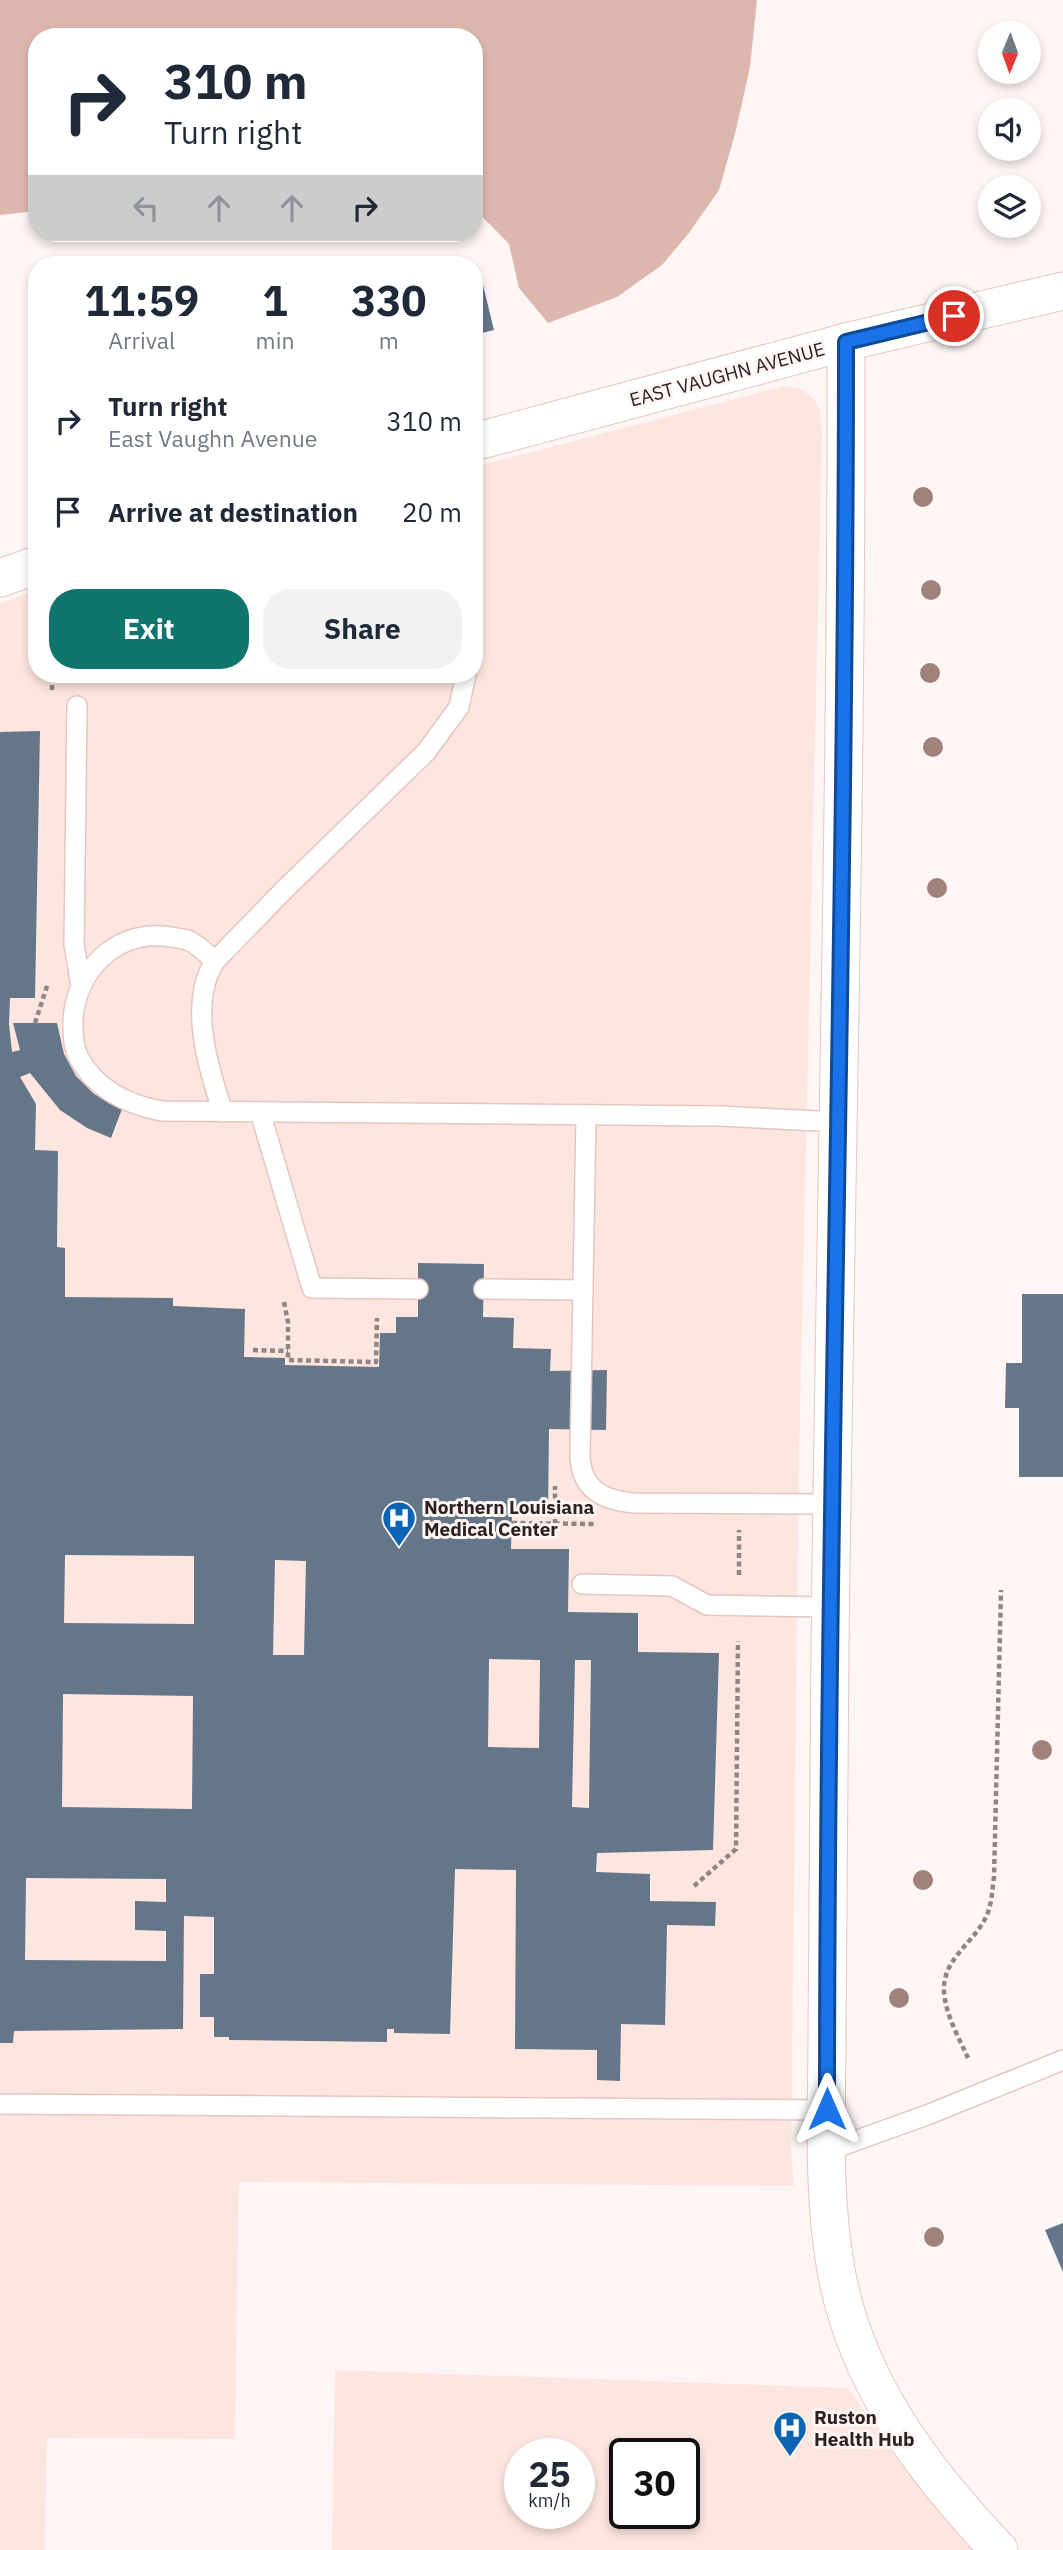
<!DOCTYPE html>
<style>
body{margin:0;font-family:"IBM Plex Sans",sans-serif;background:#f2f2f3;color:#1f2937;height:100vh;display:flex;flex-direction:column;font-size:26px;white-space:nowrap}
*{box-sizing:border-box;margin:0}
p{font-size:23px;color:#747a83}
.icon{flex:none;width:38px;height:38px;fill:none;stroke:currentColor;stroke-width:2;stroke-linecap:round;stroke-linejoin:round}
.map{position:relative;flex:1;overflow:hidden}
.sheet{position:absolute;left:28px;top:256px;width:455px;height:427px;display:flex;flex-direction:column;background:#fff;border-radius:28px;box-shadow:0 4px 10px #0003}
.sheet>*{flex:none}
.banner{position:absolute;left:28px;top:28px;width:455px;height:214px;border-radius:28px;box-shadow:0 4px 10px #0003;background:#fff;color:#1f2937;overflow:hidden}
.needle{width:46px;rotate:181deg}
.controls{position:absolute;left:978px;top:21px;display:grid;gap:14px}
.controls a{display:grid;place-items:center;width:63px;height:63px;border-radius:50%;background:#fff;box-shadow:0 4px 10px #0003;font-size:35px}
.speed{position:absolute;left:504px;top:2438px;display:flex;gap:14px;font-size:35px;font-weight:700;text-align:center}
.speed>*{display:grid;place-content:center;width:91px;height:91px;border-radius:50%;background:#fff;box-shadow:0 4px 10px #0003;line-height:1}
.speed small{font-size:18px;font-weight:400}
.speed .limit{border:4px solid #111;border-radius:10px;background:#fff;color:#111}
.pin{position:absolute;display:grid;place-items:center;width:60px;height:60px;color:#fff;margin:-30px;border:4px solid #fff;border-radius:50%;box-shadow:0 2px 7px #0007}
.me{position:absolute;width:77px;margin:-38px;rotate:0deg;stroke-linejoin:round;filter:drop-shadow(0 0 5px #0008)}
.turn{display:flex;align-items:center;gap:24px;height:147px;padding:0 21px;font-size:32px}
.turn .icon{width:91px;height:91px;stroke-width:2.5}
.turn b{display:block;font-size:49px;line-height:60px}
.lanes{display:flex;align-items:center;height:66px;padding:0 21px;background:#0003;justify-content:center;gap:35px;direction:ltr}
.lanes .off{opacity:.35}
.eta{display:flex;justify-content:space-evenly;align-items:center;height:119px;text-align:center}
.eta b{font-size:42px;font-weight:800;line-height:49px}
.cta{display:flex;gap:14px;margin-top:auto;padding:14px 21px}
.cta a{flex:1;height:80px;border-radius:28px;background:#0f766e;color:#fff;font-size:28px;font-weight:800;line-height:80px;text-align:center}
.cta a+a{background:#f2f2f3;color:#1f2937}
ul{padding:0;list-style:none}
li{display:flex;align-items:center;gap:21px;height:91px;padding:0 21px}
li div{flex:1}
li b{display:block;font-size:26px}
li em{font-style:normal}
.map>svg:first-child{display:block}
.built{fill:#fde6df;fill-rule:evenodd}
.forest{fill:#ddb7ad}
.building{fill:#657688;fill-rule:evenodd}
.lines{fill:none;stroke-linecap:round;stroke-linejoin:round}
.lane-casing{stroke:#e4c6bf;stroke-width:22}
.street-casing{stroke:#e4c6bf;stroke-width:39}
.path{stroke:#8f8684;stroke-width:4.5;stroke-dasharray:5 3.5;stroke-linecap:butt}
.lane{stroke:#fff;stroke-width:19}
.street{stroke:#fff;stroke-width:37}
.tree{fill:#a1827b}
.route-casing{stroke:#114b97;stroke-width:18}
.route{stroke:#1a73e8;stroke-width:12}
.labels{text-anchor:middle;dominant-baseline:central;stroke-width:6;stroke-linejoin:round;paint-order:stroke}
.street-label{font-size:19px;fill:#2d221f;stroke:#fdf6f5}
.poi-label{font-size:19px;font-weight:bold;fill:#2d221f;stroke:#fdf6f5;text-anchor:start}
</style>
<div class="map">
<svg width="1063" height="2550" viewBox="0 0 1063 2550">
<rect width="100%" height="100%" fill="#fdf6f5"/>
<g class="built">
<path d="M785,386L801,389L814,399L820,411L822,433L799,1457L791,2152L794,2186L239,2182L235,2439L47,2438L45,2550H0V603L37,590V674H474V467Z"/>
<path d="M335,2370L848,2388L900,2463L980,2550H332ZM520,2454H579V2513H520ZM625,2454H684V2513H625Z"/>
</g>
<path class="forest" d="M0,0H757L750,67L736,130L719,190L689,233L662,265L617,297L548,323L519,288L509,244L474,208V37H37V211L0,215Z"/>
<g class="building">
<path d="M480,273L494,330L474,335V274Z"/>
<path d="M40,731L35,998H10L9,1024L12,1052L20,1050L13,1023H57L64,1054L76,1076L94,1094L122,1109L111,1138L87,1128L60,1110L30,1073L20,1077L36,1104L35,1150L58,1151L57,1247L65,1248V1297L173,1298V1306L245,1309L244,1357L285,1358V1365L379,1367L380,1333H396V1317H418V1263L484,1264L483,1317L514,1318L513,1348L551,1349L550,1371L607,1370L606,1430L549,1429L548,1515L512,1514L511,1549H569L568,1612L638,1613V1652L719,1653L713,1850L597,1853L596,1872L650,1874V1901L716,1902L715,1926L667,1925L665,2025L621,2024L620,2081L597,2080V2050L515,2049L516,1870L455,1869L450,2034L394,2033V2029H387V2042L229,2040V2037H214V2017H200V1974H214V1917L184,1916L183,2029L14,2031L13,2043H0V732ZM65,1555L194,1556V1624L64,1623ZM275,1560L306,1561L304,1655H273ZM489,1659L540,1660L539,1748L488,1747ZM575,1660H591L589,1808L572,1807ZM63,1694L193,1696L192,1809L62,1807ZM26,1878L166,1879V1902L135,1901V1930L166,1931V1961L25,1960Z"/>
<path d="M1022,1294H1063V1477H1019V1408H1005L1006,1363H1022Z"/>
<path d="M1063,2223V2272L1045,2230Z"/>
</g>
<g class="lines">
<g class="lane-casing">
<g id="lane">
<path d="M466,674L459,707L426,752L284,890L215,961C207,954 199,946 190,941C182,938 172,937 163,936C113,932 75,973 73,1021C73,1033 73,1047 79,1058C96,1089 128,1105 162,1111L719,1116L839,1122"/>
<path d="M77,706L74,945L81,985"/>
<path d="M215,961C188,1003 208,1068 223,1112"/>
<path d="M260,1112L312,1288L418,1289"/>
<path d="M586,1115L580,1457C582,1490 603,1500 633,1503L832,1504"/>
<path d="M484,1289L583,1290"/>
<path d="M582,1584L672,1586L707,1605L830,1607"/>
<path d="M0,2104L827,2110"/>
<path d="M827,2151L927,2115L1063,2060"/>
</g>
</g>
<g class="street-casing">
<g id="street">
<path d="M846,342C847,777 835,1212 830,1647C828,1775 827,1904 827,2033C827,2111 822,2192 836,2270C856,2382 923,2470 999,2550"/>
<path d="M474,442L846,342L1063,291"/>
<path d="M0,578L37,565"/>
</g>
</g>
<g class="path">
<path d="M52,690V674"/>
<path d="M35,1023L48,983"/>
<path d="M284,1302L288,1322V1360L376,1362L377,1318"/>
<path d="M253,1350L288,1351"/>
<path d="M512,1523L594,1524"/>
<path d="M555,1524V1486"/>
<path d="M739,1575V1530"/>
<path d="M694,1886L736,1849L738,1641"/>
<path d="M968,2058C959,2038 946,2016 944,1992C942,1960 972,1944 985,1919C992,1906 992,1891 994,1877L1001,1590"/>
</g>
<use href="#lane" class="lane"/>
<use href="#street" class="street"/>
</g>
<g class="tree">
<circle cx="923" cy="497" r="10"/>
<circle cx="931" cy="590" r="10"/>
<circle cx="930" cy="673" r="10"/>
<circle cx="933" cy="747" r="10"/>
<circle cx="937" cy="888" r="10"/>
<circle cx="1042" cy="1750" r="10"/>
<circle cx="923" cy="1880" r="10"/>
<circle cx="899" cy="1998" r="10"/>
<circle cx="934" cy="2237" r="10"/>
</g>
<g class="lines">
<g class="route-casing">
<path id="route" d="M827,2109C827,1520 846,931 846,342L954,316"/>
</g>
<use href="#route" class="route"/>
</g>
<defs>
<g id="hospital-pin" transform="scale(1.75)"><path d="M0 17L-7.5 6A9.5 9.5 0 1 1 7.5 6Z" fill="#0b65b2" stroke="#fdf6f5"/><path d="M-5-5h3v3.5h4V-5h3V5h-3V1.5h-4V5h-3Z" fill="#fff"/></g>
</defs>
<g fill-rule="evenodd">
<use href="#hospital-pin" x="399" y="1518"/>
<use href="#hospital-pin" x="790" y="2428"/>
</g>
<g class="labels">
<g class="street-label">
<text transform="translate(727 374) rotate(-15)">EAST VAUGHN AVENUE</text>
</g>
<g class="poi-label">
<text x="424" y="1507">Northern Louisiana<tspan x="424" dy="22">Medical Center</tspan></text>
<text x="814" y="2417">Ruston<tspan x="814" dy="22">Health Hub</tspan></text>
</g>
</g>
</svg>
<div class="controls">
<a><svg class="needle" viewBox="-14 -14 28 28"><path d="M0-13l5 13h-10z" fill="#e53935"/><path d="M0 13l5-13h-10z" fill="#747a83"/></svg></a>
<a><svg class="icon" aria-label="sound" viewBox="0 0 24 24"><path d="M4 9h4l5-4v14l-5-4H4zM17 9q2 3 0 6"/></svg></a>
<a><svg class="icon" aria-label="layers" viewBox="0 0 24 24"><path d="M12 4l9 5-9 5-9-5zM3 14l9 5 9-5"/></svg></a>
</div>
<div class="speed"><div>25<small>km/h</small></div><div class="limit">30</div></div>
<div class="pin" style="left:954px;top:316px;background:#d93025"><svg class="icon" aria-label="arrive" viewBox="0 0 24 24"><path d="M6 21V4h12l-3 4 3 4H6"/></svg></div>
<svg class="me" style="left:827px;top:2109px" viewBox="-20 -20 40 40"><path d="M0-17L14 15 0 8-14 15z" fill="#1a73e8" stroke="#fff" stroke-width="4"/></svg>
<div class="banner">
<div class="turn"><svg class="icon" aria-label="right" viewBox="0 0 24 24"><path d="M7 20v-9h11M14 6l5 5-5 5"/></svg><div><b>310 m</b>Turn right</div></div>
<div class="lanes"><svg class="icon off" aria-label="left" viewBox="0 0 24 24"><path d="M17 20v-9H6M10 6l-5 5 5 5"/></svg><svg class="icon off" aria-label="ahead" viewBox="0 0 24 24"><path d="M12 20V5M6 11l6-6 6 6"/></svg><svg class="icon off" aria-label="ahead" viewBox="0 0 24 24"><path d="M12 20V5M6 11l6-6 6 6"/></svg><svg class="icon" aria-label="right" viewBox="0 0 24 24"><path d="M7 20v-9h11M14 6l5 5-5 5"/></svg></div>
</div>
<section class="sheet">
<div class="eta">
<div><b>11:59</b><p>Arrival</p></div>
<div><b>1</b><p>min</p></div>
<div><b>330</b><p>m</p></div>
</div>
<ul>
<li><svg class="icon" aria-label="right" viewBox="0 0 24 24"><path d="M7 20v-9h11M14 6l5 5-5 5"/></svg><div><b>Turn right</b><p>East Vaughn Avenue</p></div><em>310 m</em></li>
<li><svg class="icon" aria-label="arrive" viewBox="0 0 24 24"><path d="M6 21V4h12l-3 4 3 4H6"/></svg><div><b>Arrive at destination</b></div><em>20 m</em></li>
</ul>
<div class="cta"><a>Exit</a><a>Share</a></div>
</section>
</div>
